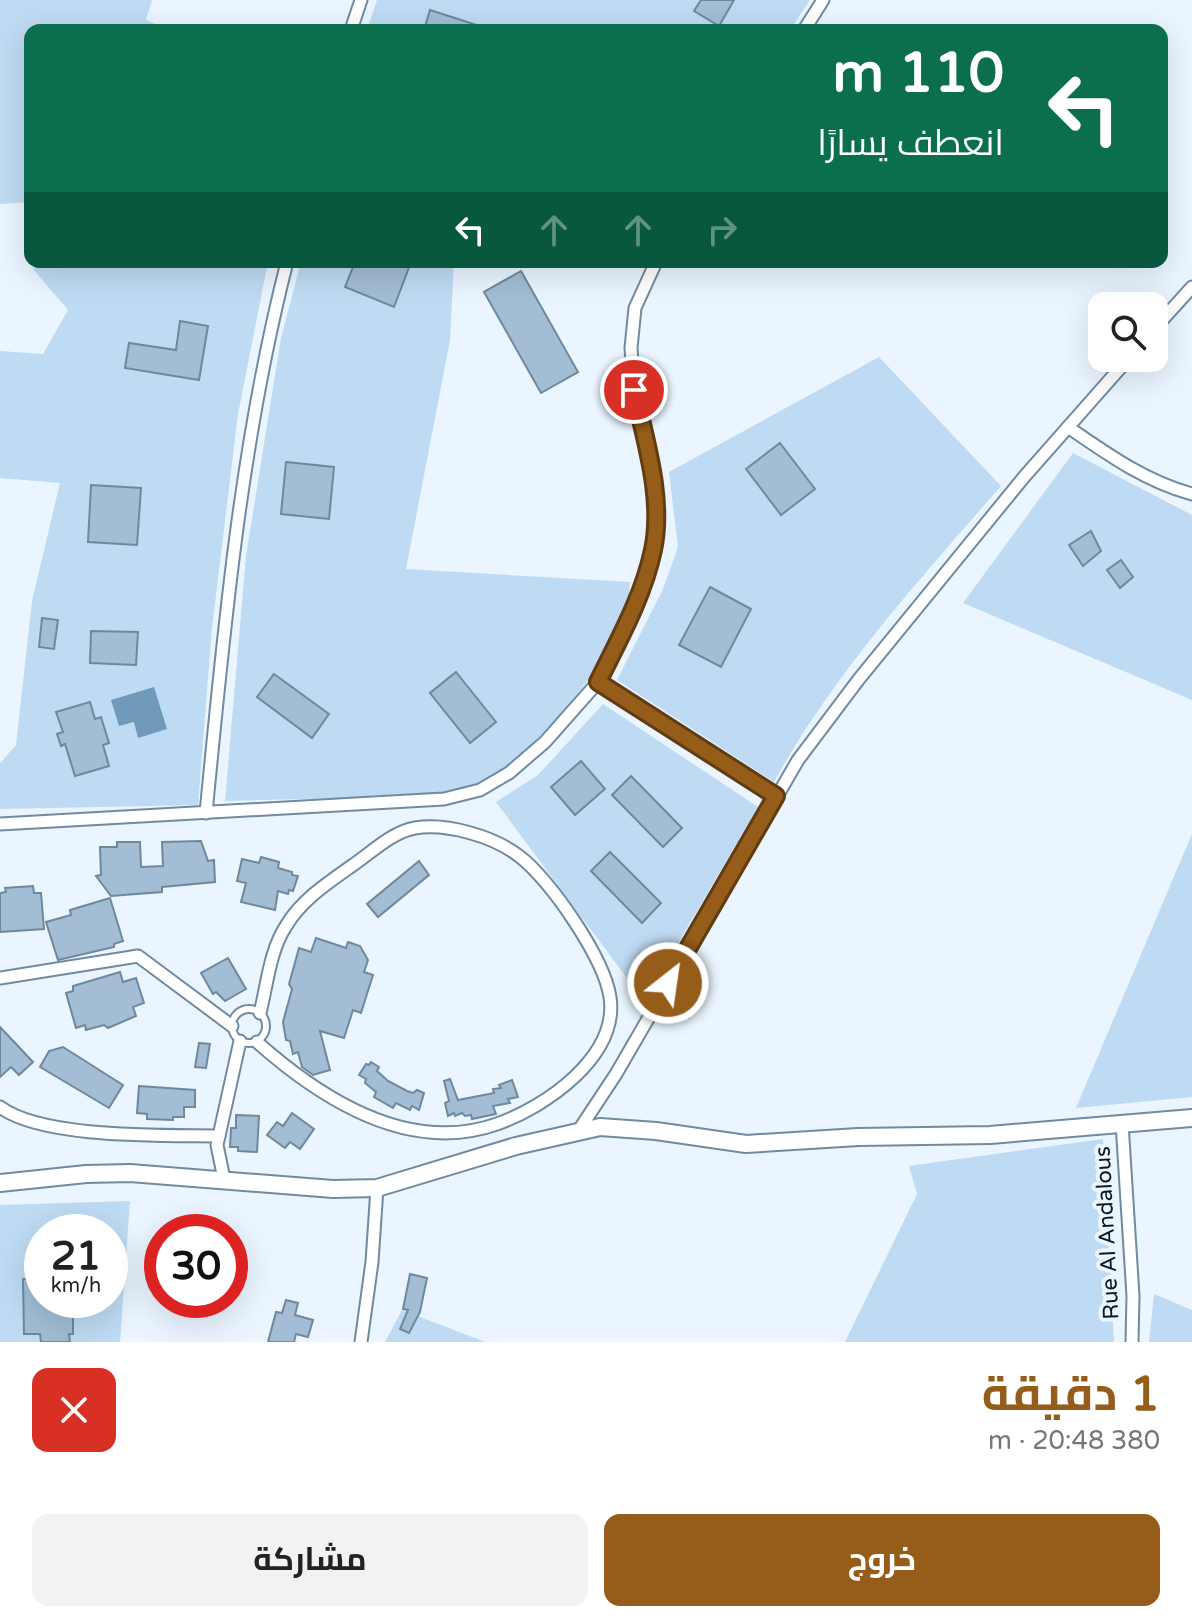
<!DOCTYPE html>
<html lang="ar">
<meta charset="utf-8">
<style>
body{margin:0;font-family:"Varela Round",Cairo,sans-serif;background:#f2f2f2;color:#222;direction:rtl;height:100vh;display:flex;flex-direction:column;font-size:30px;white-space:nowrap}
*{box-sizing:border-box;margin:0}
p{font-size:26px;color:#767676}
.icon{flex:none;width:44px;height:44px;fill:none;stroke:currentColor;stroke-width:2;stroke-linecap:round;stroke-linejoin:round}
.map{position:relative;height:1342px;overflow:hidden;direction:ltr}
.side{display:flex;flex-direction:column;background:#fff;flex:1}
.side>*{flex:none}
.top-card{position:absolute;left:24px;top:24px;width:1144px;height:244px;border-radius:16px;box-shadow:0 8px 32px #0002;direction:rtl;background:#0b6e4f;color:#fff;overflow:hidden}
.buttons{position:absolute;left:1088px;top:292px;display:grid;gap:16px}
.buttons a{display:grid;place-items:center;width:80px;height:80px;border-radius:16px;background:#fff;box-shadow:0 8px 32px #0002;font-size:40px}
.speed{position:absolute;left:24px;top:1214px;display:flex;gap:16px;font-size:40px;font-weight:700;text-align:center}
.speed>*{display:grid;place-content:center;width:104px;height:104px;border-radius:50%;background:#fff;box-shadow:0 8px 32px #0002;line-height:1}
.speed small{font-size:20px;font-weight:400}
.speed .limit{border:12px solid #d22;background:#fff;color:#111}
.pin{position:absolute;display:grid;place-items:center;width:68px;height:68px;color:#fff;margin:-34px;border:4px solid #fff;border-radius:50%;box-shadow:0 2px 8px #0007}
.me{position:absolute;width:88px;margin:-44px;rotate:30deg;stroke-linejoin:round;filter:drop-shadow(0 0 6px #0008)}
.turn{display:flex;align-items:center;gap:28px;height:168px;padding:0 32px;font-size:36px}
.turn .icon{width:104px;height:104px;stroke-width:2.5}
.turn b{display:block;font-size:56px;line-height:68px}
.lanes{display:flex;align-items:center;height:76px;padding:0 32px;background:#0003;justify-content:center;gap:40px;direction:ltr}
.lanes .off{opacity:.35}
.round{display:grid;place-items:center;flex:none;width:84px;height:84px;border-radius:16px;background:#f2f2f2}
.head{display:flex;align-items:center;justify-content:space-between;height:136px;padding:0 32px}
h1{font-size:48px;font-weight:700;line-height:60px;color:#965c1a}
.button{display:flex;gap:16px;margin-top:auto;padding:16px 32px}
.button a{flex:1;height:92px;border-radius:16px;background:#965c1a;color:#fff;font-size:32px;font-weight:700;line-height:92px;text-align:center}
.button a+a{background:#f2f2f2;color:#222}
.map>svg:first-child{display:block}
.green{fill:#bedbf3;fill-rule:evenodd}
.water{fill:#7099ba}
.building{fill:#a2bdd4;stroke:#6e889e;stroke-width:2}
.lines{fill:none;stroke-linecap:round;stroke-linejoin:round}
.lane-casing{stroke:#708aa0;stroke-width:10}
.street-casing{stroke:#708aa0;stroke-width:15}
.secondary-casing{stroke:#708aa0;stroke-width:20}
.lane{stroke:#fff;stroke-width:6}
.street{stroke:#fff;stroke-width:11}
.secondary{stroke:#fff;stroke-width:16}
.route-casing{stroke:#623c11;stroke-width:20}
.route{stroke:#965c1a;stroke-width:14}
.labels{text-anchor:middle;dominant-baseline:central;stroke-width:8;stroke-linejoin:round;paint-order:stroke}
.street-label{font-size:22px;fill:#0e1821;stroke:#eaf5ff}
</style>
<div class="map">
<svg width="1192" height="1342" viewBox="0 0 1192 1342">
<rect width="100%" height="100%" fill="#eaf5ff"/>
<g class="green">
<path d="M0,0H152L146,20L169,30H30V202L0,204Z"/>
<path d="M377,0H810L790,30H367Z"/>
<path d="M36,262H268L238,414L212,628L198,805L0,809V763L16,745L32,601L60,483L0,478V351L43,354L68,310L33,269Z"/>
<path d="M301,262H454L450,340L406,569L630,582L628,602L596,670L561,714L511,766L473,789L418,796L225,801L246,556L281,338Z"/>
<path d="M879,357L1001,486C920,579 834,673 774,782L617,680L663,589L678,547L669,472Z"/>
<path d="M1073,453L1192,515V700L963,603Z"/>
<path d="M603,704L758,807L644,1001L496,802L538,775Z"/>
<path d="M1192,834V1097L1076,1108Z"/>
<path d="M1103,1139L1114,1342H845L917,1194L909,1166Z"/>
<path d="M130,1201L120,1342H0V1205ZM42,1232H110V1300H42Z"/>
<path d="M1154,1294L1192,1310V1342H1149Z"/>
<path d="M402,1310L485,1342H385Z"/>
</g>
<path class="water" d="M154,687L167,729L138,738L134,722L119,726L111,700Z"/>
<g class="building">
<path d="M701,0H734L719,26L694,11Z"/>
<path d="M430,10L486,28V30H424Z"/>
<path d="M355,262H411L394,307L345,287Z"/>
<path d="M521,271L578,372L541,393L484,292Z"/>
<path d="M180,321L208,326L199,380L125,368L129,343L176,350Z"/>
<path d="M780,443L815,489L781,515L746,469Z"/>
<path d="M286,462L334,467L329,519L281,514Z"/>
<path d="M91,485L141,488L137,545L88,542Z"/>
<path d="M1091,531L1101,551L1083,566L1069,545Z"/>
<path d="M1121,560L1133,577L1120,588L1107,570Z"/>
<path d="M710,587L751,609L721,667L679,645Z"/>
<path d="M42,618L58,620L54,649L39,647Z"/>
<path d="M91,631L138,632L136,665L90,663Z"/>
<path d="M456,672L496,722L470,743L430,693Z"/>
<path d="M274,674L329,714L312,738L257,697Z"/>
<path d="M90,702L95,719L101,717L109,743L103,745L109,766L75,776L65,744L61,746L57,734L63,732L56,712Z"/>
<path d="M581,761L605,789L575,815L551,787Z"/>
<path d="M631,776L682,828L663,847L612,795Z"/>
<path d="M201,841L208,861L214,860L215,882L162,887V892L111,896L96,876L101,875L100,847H117V842H140L141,867L163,866L162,842Z"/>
<path d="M610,852L661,903L642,923L591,871Z"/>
<path d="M261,857L279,862L278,868L292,872V875L298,876L293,891L289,890L288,894L278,891L275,910L241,902L246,883L237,881L242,859L259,863Z"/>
<path d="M419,861L429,875L378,917L367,904Z"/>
<path d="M33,886L34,893H41L44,929L0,932V893L6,892L5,888Z"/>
<path d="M110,898L123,941L114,944V947L58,960L46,922L71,915L70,910Z"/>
<path d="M316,938L346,948L348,942L360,946L368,960L364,972L373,975L361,1013L353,1010L344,1038L320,1031L330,1070L313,1075L302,1067L298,1052L293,1054L290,1041L286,1040L283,1022L292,989L289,984L299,948L311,952Z"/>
<path d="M228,958L246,989L225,1001L216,992L213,994L201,973Z"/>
<path d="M120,972L123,982L136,978L144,1003L133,1007L136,1016L108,1028L104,1025L86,1030L85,1025L76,1028L66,993L73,991V986Z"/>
<path d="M0,1027L33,1062L19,1075L11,1067L0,1077Z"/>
<path d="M199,1043L210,1044L206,1068L195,1067Z"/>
<path d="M63,1047L123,1085L109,1108L40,1067L49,1051Z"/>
<path d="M371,1062L379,1067L377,1071L388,1081L407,1091L413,1093L417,1090L424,1093L419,1110L412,1106L410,1110L396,1103L393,1108L374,1097L376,1092L365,1083L366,1079L359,1075L366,1064L369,1065Z"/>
<path d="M450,1079L458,1100L494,1093L493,1089L501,1088L499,1085L512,1080L518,1097L508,1099L510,1103L493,1106L496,1114L472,1119L471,1115L465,1116L462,1113L455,1116L454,1113L448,1116L445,1103L449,1101L444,1081Z"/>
<path d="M139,1086L195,1090V1107H184V1117H173V1120L147,1119V1114L137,1113Z"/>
<path d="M292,1113L314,1129L300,1149L290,1142L285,1148L267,1135L277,1122L283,1126Z"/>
<path d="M236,1115L259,1116L257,1152L238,1151V1147H230L231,1128H236Z"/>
<path d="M410,1274L427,1278L420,1312L409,1333L400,1329L408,1310L403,1309Z"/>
<path d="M23,1279H42V1300H73V1334H69L70,1342H41L40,1334H24Z"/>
<path d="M286,1300L298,1303L295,1315L313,1320L308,1337L296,1334L294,1342H268L276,1312L282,1313Z"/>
</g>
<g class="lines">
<g class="lane-casing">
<circle id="lane" cx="249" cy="1026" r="17"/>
</g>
<g class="street-casing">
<g id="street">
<path d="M351,30L361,0"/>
<path d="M804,30L823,0"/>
<path d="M1154,329L1192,287"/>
<path d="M1068,427C1107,454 1145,481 1192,494"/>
<path d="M598,682L776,796"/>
<path d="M206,813C224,628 241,442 287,262"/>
<path d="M0,824L444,799L480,790L509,773L545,742L598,682L644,585L654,547L656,509L650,462L634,390L631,348L635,308L656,262"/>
<path d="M0,978L138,956L232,1026"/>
<path d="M257,1042C320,1098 409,1155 497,1124C545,1107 619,1057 610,997C604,958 550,879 519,856C493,836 447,823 415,828C392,832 372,852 353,865C329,882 301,900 286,926C270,950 267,985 260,1013"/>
<path d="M0,1107C43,1139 165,1135 219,1136"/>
<path d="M1122,1123L1133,1296L1132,1342"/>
<path d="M579,1130L616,1074L798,760L859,679L1024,477L1129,358"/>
<path d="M224,1179L217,1145L240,1041"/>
<path d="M361,1342L372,1262L377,1188"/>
</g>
</g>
<g class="secondary-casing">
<path id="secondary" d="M0,1183L86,1174L130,1173L333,1189L377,1188L516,1146L600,1127L656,1131L746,1144L858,1137L990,1135L1192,1118"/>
</g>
<use href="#lane" class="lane"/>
<use href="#street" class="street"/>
<use href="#secondary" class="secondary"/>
</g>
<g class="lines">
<g class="route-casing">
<path id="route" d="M634,390C645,440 664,498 653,550C643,597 619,639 598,682L776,796L668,983"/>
</g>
<use href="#route" class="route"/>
</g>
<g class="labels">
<g class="street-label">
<text transform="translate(1107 1233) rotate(-93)">Rue Al Andalous</text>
</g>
</g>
</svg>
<div class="buttons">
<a><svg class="icon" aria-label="search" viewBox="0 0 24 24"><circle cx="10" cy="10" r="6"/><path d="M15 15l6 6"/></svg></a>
</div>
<div class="speed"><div>21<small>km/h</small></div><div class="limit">30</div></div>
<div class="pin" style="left:634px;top:390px;background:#d93025"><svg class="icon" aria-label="arrive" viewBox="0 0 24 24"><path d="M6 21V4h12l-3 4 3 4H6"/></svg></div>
<svg class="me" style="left:668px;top:983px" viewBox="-20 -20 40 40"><circle r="17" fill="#965c1a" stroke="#fff" stroke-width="3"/><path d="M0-11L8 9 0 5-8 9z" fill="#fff"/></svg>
<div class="top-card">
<div class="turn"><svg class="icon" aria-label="left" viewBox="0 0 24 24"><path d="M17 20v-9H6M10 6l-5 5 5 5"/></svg><div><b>110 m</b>انعطف يسارًا</div></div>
<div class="lanes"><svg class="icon" aria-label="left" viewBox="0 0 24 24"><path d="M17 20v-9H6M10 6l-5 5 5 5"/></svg><svg class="icon off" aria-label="ahead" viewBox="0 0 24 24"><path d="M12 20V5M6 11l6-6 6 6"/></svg><svg class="icon off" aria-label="ahead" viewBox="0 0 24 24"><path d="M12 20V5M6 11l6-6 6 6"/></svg><svg class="icon off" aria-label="right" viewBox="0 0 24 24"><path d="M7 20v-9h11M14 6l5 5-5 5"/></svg></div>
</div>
</div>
<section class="side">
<div class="head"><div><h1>1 دقيقة</h1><p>380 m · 20:48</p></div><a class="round" style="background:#d93025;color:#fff"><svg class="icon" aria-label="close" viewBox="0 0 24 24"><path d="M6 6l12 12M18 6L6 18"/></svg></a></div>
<div class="button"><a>خروج</a><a>مشاركة</a></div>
</section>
